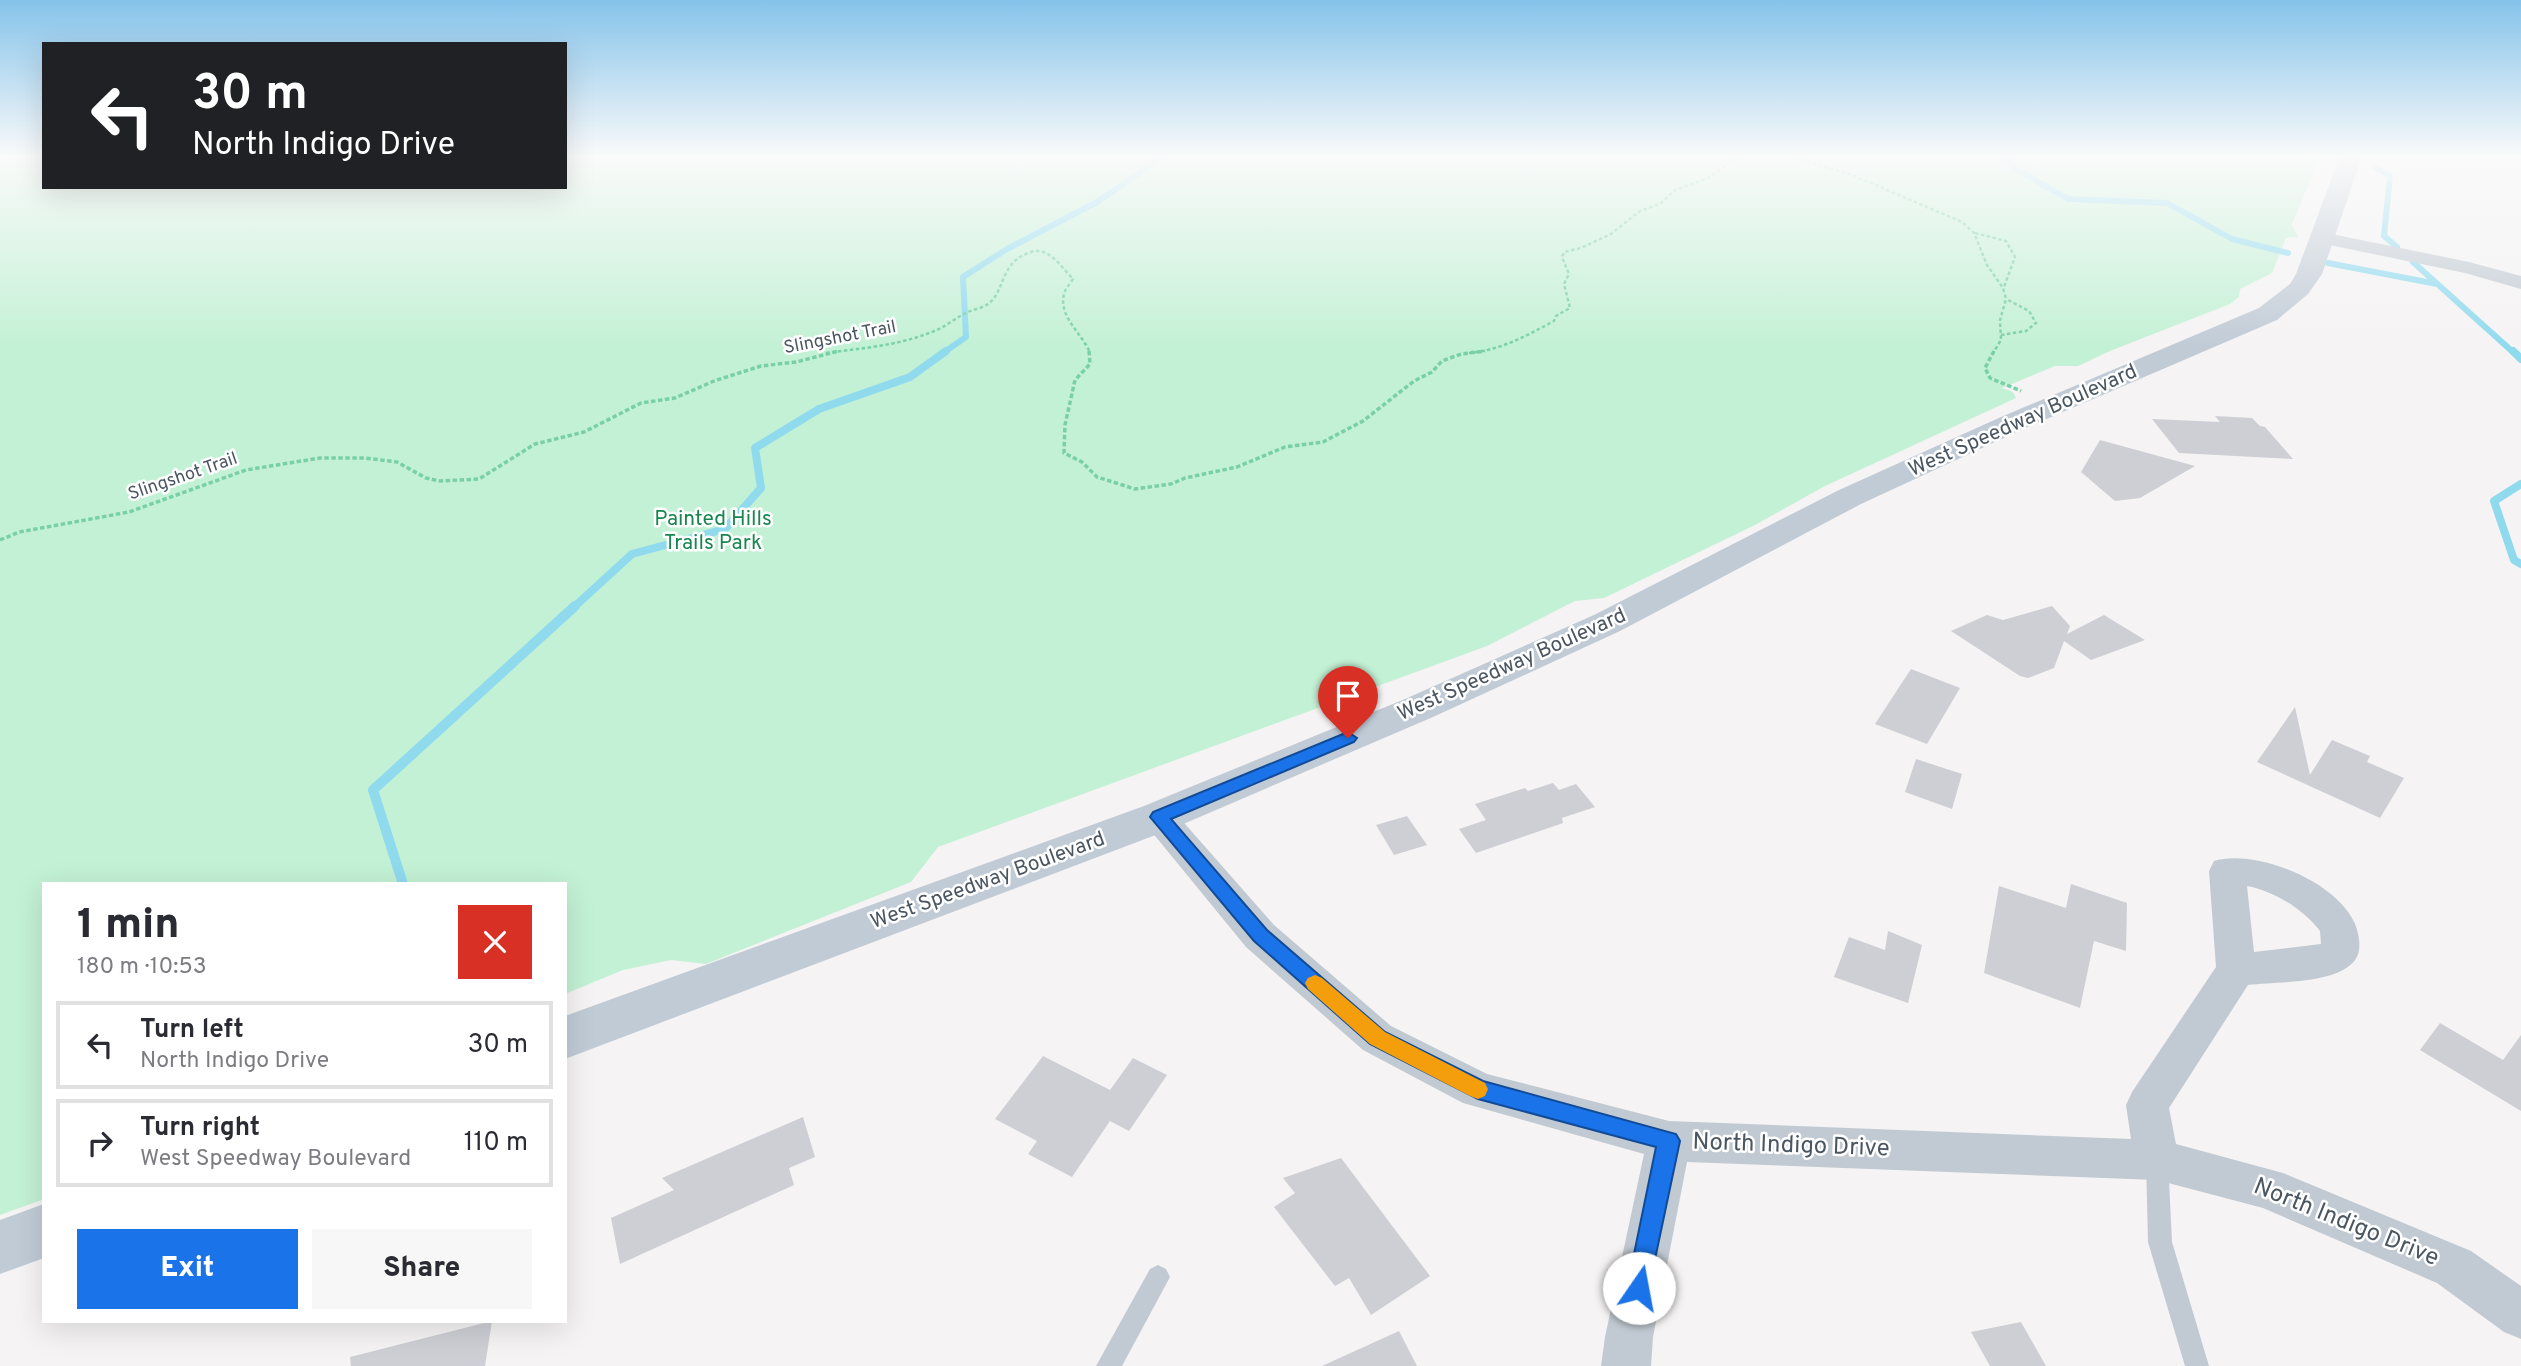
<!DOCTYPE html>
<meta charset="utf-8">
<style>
body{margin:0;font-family:Overpass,sans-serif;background:#f7f7f7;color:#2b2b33;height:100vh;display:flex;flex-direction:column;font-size:26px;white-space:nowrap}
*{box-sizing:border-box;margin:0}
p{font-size:23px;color:#7c7c81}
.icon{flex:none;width:38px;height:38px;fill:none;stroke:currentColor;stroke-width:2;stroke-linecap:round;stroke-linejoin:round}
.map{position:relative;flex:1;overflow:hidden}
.details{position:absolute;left:42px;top:882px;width:525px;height:441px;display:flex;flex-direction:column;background:#fff;border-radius:0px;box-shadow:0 7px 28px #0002}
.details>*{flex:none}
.guide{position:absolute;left:42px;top:42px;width:525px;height:147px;border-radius:0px;box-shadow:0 7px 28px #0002;background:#202124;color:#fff;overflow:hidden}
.pin{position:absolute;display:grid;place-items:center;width:60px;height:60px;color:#fff;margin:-72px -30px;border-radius:50% 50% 50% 0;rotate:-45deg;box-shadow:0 0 7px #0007}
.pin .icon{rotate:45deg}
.me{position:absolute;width:77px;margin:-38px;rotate:12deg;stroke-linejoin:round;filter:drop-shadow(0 0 5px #0008)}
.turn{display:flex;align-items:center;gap:24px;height:147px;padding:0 35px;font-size:32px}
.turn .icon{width:91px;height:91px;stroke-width:2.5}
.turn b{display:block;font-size:49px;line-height:60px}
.round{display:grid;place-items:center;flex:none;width:74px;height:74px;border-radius:0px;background:#f7f7f7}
.head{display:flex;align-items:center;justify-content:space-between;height:119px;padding:0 35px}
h1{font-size:42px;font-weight:800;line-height:52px}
.button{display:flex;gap:14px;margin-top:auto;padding:14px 35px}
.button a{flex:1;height:80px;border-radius:0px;background:#1a73e8;color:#fff;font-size:28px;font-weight:800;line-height:80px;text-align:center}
.button a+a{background:#f7f7f7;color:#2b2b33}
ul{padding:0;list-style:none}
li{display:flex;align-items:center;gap:21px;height:88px;margin:0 14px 10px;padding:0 21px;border:4px solid #e1e1e2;border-radius:0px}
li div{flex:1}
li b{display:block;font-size:26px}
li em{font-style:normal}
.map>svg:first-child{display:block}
.green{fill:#c3f1d5}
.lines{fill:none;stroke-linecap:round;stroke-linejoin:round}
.stream-far2{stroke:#90daee;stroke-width:6}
.stream-far1{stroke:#90daee;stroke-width:8}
.stream{stroke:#90daee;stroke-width:10}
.building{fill:#cdcfd5}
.path-far1{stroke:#7ad0a6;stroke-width:2.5;stroke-dasharray:3.5 2.5;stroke-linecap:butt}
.path{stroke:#7ad0a6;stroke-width:3.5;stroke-dasharray:4.5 2.5;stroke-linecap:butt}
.lane{fill:#c1cad2;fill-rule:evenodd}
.street{fill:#c1cad2;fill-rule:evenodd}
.secondary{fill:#c1cbd6;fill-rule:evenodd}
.route{fill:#1a73e8;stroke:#114b97;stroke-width:2}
.slow{fill:#f59e0b}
.labels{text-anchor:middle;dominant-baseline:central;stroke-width:5;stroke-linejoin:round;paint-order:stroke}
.far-street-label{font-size:18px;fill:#4a5661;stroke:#fff}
.street-label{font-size:21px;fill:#4a5661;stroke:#fff}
.park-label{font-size:21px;fill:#17864f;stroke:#fff}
.near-street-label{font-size:24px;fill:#4a5661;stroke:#fff}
</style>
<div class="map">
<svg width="2521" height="1366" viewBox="0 0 2521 1366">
<rect width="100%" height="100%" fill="#f5f3f3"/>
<path class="green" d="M0,156H44V187H565V156H2311L2310,159L2319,160L2292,224L2298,237L2286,238L2272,273L2240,289L2239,297L2230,304L2110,351L2078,366H2055L2002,388L2013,392L2016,398L1825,486L1755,525L1604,598L1575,601L1487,646L938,847L911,882L706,964L671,960L623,970L565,994V884H44V1199L0,1215Z"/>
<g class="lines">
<g class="stream-far2">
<path d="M2003,156L2016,169L2068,199L2167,203L2232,239L2288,253"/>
<path d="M2376,168L2390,176L2384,236L2397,247"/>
<path d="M2413,262L2514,353"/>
<path d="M2328,263L2437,284"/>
<path d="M943,353L966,337L963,277L1007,249L1097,202L1164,156"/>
</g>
<g class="stream-far1">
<path d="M2513,351L2521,359"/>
<path d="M2521,484L2494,501L2514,560L2521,564"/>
<path d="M573,608L632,554L725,529L761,488L755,448L819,409L910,377L946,351"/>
</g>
<path class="stream" d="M403,884L373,790L575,606"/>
</g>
<g class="building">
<path d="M2215,416L2252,418L2260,426L2265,427L2293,459L2179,453L2152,419L2220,422Z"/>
<path d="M2100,440L2195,466L2140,498L2115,501L2081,472Z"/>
<path d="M2052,606L2070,626L2067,634L2104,615L2145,640L2091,660L2064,641L2054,668L2028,678L2020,676L1951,631L1987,615L2003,620Z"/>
<path d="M1911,669L1960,688L1927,744L1875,724Z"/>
<path d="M2295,707L2310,775L2332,740L2370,756L2367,762L2404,778L2380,818L2257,762Z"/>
<path d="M1916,759L1962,774L1952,809L1905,792Z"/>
<path d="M1553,783L1559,790L1576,784L1595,807L1562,818L1563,823L1476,853L1459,829L1486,820L1475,804L1525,788L1528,791Z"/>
<path d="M1407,816L1427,845L1394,855L1376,825Z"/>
<path d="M2071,884L2127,903L2126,951L2094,941L2080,1008L1984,973L1999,886L2066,908Z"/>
<path d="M1888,931L1922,945L1908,1003L1834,977L1849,937L1885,950Z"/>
<path d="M2440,1023L2503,1060L2521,1035V1111L2420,1050Z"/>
<path d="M1043,1056L1110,1090L1133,1058L1167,1075L1129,1131L1110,1121L1072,1177L1028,1154L1037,1141L995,1119Z"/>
<path d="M803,1117L815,1157L789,1168L794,1185L620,1264L611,1218L674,1190L662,1178Z"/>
<path d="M1341,1158L1430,1276L1371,1315L1349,1278L1335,1286L1274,1207L1295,1193L1283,1178Z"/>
<path d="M492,1321L485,1366H351L350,1357Z"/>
<path d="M2021,1322L2046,1366H1990L1971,1332Z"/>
<path d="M1399,1331L1417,1366H1322Z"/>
</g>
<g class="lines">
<g class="path-far1">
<path d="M1790,156L1852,175L1962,222L1974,233L1987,265L2003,288L2006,299L2000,320L2001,340L1993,353"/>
<path d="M1975,233L2006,241L2015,257L2004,287"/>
<path d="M2001,335L2026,331L2036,323L2029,311L2006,299"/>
<path d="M826,353C864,348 905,345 941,328C950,323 959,316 968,312C974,309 983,308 988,304C1006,291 999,262 1031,252C1049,246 1062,268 1073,279C1070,284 1065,289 1064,294C1058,317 1083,334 1090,353"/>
<path d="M1469,353C1501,350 1526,336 1554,321L1556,316L1570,308L1564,284L1569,274L1562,257L1564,252L1581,248L1611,234L1640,211L1660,204L1675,190L1708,178L1739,156"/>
</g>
<g class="path">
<path d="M1089,351L1090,364L1075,380L1065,425L1064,453L1082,462L1097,477L1135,489L1171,484L1185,478L1237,467L1285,447L1323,442L1363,421L1414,381L1432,372L1442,361L1461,354L1485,351"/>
<path d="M1994,351L1985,368L1990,378L2021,391"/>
<path d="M0,540L19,532L129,512L246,470L320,458H365L397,462L426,478L440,481L479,479L535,444L584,432L641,403L675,398L714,381L761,366L796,362L839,351"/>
</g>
<g class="lane">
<path d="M2157,1150L2165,1153L2168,1160L2172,1242L2209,1366H2185L2148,1242L2146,1160L2149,1153Z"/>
<path d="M1158,1265L1166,1269L1170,1277L1122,1366H1096L1150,1269Z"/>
</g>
<g class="street">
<path d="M2322,232L2469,262L2521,276V289L2465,273L2315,242L2312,238L2315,234Z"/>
<path d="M1159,804L1171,808L1274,925L1391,1026L1487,1074L1669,1121L2131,1139L2126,1105L2132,1092L2216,967L2209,871L2214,861C2259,847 2356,888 2359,940C2361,955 2355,963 2343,970C2320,983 2274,982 2248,985L2169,1108L2176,1144L2283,1173L2471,1251L2521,1286V1339L2504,1332L2437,1283L2263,1208L2157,1180L1687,1162L1653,1337L1651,1366H1601L1605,1337L1644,1154L1463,1103L1363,1050L1246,947L1147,826L1141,817L1147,808ZM2247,886C2274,891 2303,909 2320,931L2321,944L2254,952Z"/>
</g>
<g class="secondary">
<path d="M2340,156H2362L2322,274L2308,294L2277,320L2023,429L1861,504L1620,631L1433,717L1174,828L565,1059V1016L1144,806L1405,699L1594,615L1839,490L2001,417L2259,308L2290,284L2296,274Z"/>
<path d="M44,1204V1258L0,1274V1220Z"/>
</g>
</g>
<linearGradient id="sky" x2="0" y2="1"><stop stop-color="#85c3ea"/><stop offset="0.45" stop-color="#fafafa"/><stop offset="1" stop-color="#fafafa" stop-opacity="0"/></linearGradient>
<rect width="2521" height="347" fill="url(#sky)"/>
<path class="route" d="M1348,732L1357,738L1354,742L1171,819L1267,930L1385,1032L1483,1081L1676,1134L1680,1141L1647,1297L1639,1300L1630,1297L1627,1288L1656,1147L1478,1099L1370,1044L1254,941L1150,817L1153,812Z"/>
<path class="slow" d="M1315,975L1322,978L1385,1032L1485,1083L1488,1089L1485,1096L1478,1099L1470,1096L1370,1044L1308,989L1305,983L1308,978Z"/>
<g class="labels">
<g class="far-street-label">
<text transform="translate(840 338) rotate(-11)">Slingshot Trail</text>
<text transform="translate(183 477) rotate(-19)">Slingshot Trail</text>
</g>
<g class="street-label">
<text transform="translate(2023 421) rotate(-24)">West Speedway Boulevard</text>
<text transform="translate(1512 665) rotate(-24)">West Speedway Boulevard</text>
<text transform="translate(988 881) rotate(-20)">West Speedway Boulevard</text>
</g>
<g class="park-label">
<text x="713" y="519">Painted Hills<tspan x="713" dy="24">Trails Park</tspan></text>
</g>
<g class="near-street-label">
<text transform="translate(1791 1146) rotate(2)">North Indigo Drive</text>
<text transform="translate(2346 1223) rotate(22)">North Indigo Drive</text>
</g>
</g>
</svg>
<div class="pin" style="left:1348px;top:738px;background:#d93025"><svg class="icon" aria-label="arrive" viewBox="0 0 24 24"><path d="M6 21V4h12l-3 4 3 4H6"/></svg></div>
<svg class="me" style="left:1639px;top:1288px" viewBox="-20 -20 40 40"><circle r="19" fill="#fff"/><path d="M0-13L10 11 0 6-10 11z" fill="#1a73e8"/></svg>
<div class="guide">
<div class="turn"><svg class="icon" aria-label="left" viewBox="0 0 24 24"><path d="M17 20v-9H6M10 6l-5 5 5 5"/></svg><div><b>30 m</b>North Indigo Drive</div></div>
</div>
<section class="details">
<div class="head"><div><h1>1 min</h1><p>180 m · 10:53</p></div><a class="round" style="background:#d93025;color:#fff"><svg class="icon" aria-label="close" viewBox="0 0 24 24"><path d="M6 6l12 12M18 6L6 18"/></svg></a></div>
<ul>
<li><svg class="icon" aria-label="left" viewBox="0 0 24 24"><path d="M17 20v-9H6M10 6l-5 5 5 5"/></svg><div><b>Turn left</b><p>North Indigo Drive</p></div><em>30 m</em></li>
<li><svg class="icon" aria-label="right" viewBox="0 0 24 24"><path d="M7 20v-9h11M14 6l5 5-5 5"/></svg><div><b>Turn right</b><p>West Speedway Boulevard</p></div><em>110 m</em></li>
</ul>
<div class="button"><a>Exit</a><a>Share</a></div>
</section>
</div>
